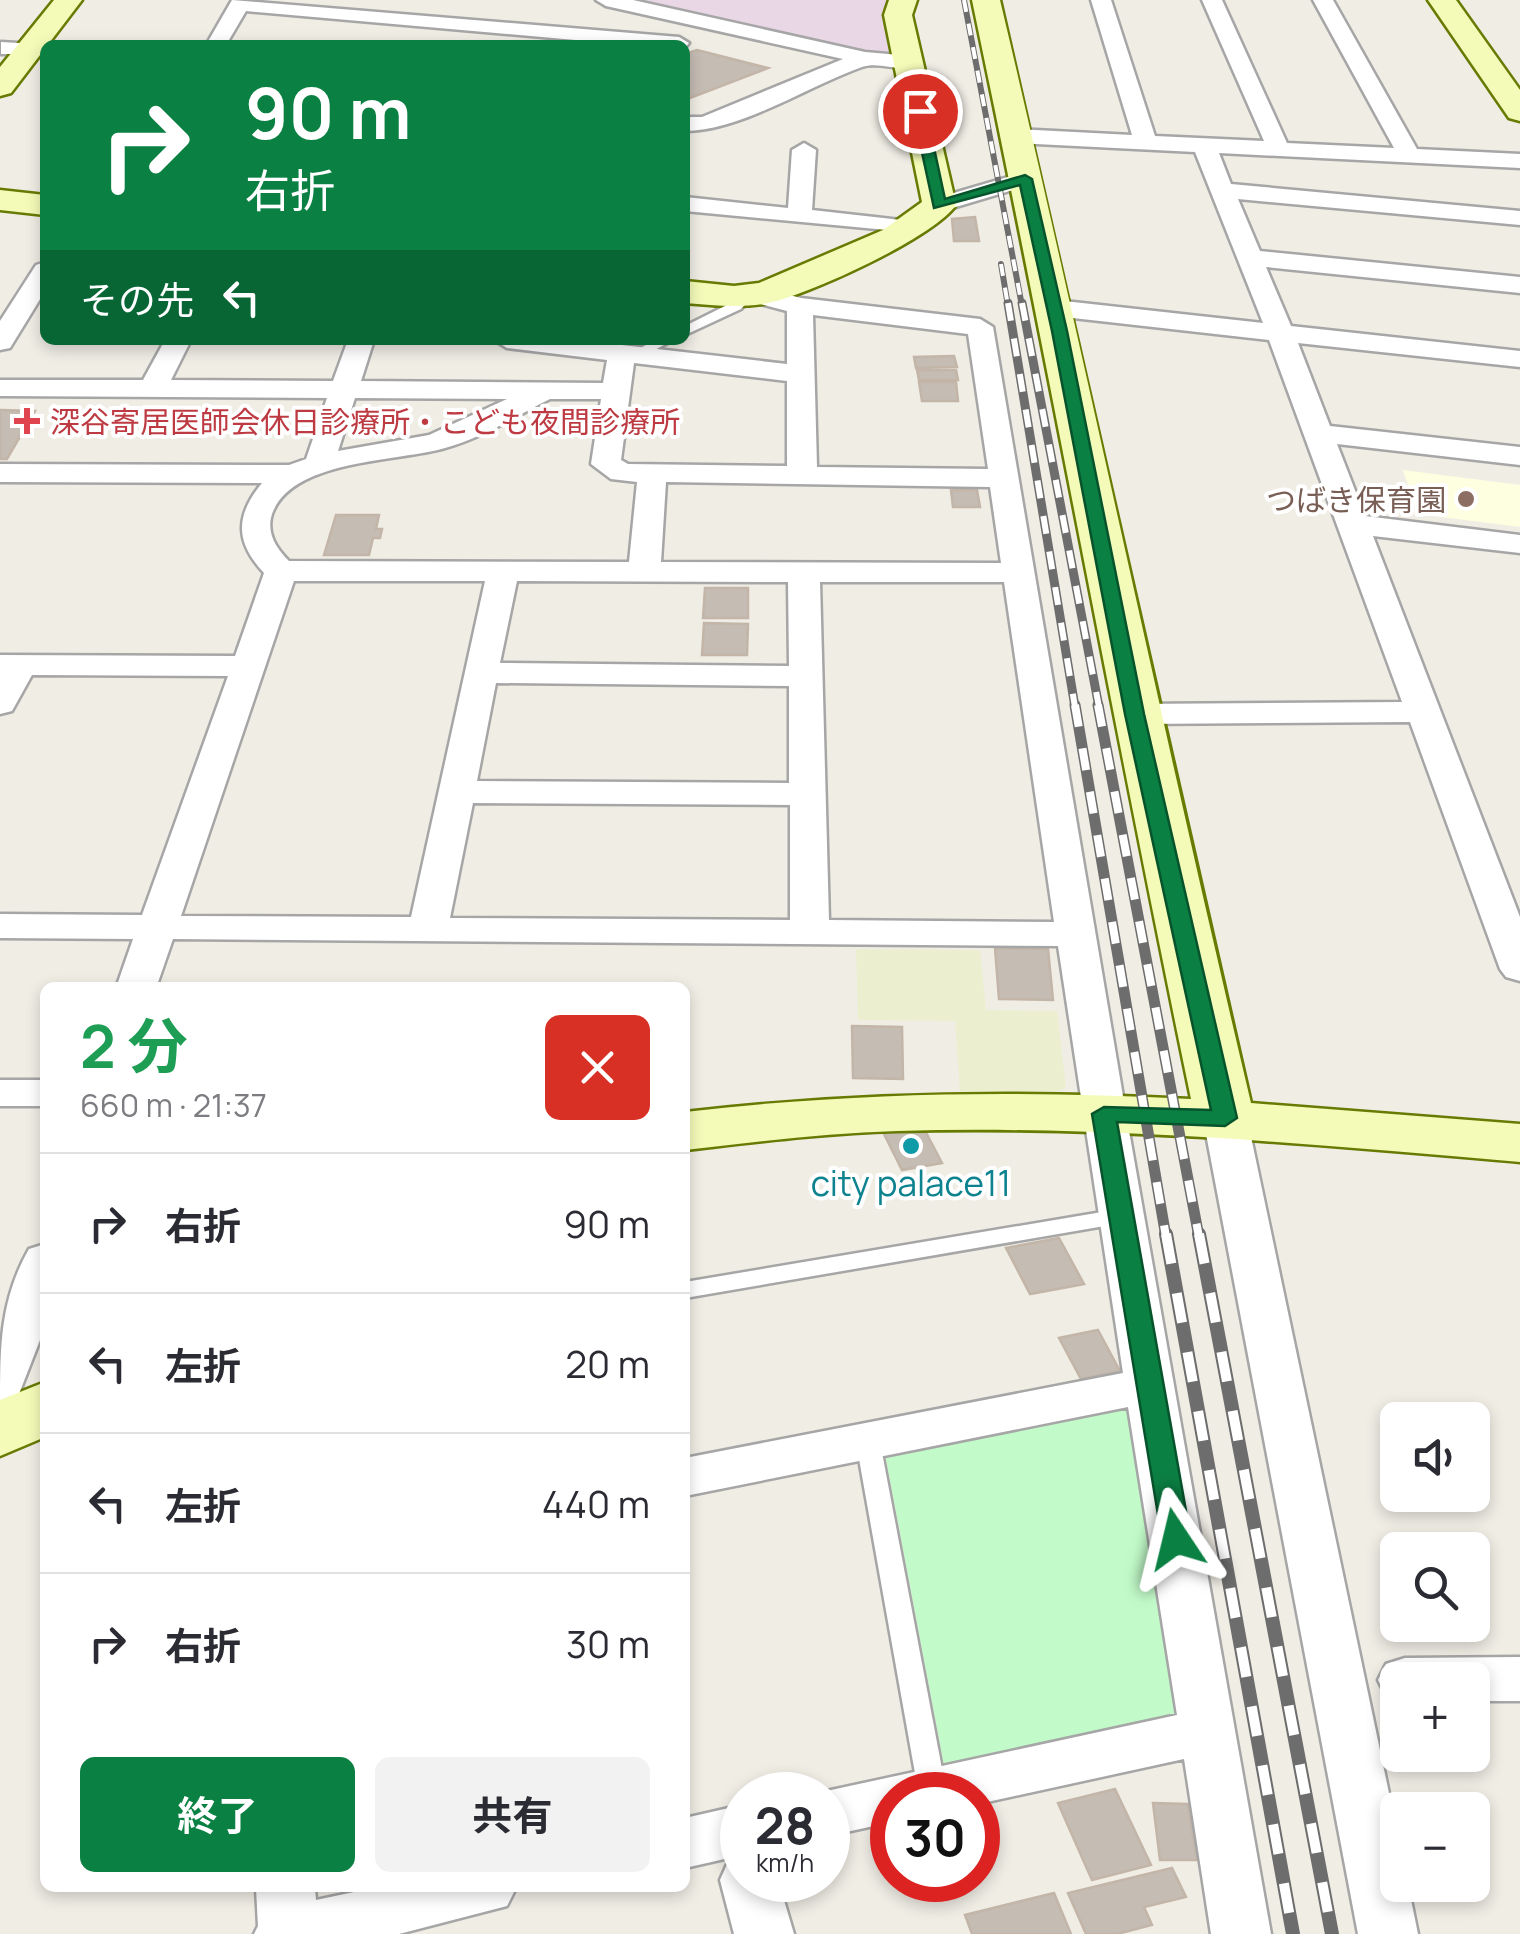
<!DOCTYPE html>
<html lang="ja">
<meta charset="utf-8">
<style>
body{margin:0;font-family:Manrope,"Noto Sans JP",sans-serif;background:#f2f2f3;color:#2b2b33;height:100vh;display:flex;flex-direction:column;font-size:38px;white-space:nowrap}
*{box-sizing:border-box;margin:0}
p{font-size:32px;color:#7c7c81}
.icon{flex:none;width:55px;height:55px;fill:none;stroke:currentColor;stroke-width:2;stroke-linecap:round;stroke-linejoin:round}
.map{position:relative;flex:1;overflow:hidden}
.sheet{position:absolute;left:40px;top:982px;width:650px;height:910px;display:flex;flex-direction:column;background:#fff;border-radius:15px;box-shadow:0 5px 15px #0003}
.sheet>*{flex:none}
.banner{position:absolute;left:40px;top:40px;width:650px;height:305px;border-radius:15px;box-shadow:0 5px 15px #0003;background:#0b8043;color:#fff;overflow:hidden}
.buttons{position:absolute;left:1380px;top:1402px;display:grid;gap:20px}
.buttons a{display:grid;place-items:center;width:110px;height:110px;border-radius:15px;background:#fff;box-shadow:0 5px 15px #0003;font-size:50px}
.speed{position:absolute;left:720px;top:1772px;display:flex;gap:20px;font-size:50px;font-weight:700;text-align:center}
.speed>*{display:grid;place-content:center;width:130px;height:130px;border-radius:50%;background:#fff;box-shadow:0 5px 15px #0003;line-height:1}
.speed small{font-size:25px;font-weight:400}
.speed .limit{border:15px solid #d22;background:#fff;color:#111}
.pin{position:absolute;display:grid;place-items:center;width:85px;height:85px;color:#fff;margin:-42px;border:5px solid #fff;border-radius:50%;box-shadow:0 2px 10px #0007}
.me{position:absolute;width:110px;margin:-55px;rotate:350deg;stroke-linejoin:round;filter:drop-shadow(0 0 8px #0008)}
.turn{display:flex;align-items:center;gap:35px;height:210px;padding:0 40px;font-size:45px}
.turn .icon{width:130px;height:130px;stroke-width:2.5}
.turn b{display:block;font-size:70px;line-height:85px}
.then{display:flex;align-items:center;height:95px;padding:0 40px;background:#0003;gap:20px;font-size:38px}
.round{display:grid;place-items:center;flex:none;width:105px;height:105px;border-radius:15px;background:#f2f2f3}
.overview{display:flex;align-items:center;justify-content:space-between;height:170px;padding:0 40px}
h1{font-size:60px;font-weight:700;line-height:75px;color:#1e9e55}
.action{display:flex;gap:20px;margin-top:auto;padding:20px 40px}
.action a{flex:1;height:115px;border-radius:15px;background:#0b8043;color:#fff;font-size:40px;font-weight:700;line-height:115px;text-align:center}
.action a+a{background:#f2f2f3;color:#2b2b33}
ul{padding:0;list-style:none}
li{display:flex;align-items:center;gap:30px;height:140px;padding:0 40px;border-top:2px solid #e1e1e2}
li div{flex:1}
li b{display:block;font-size:38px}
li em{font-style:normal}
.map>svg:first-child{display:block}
.industrial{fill:#ead7e5}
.education{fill:#fdffe0}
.farmland{fill:#ebefd0}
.park{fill:#c2fbc9}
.building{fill:#c5bcb4;stroke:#c3b5a7;stroke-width:2.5}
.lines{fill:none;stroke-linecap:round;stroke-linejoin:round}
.lane-casing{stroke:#a6a6a6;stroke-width:5}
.street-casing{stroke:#a6a6a6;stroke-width:5}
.secondary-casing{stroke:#677b02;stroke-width:5}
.lane{fill:#fff;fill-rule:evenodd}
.street{fill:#fff;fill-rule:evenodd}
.secondary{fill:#f4fbb8;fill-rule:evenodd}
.rail-far3-casing{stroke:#6d6d6d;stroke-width:6}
.rail-far2-casing{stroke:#6d6d6d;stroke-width:9}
.rail-far1-casing{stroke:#6d6d6d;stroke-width:11}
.rail-casing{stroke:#6d6d6d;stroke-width:14}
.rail-far3{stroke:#fff;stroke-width:4;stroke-dasharray:12;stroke-linecap:butt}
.rail-far2{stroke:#fff;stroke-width:6;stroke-dasharray:18;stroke-linecap:butt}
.rail-far1{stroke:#fff;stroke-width:8;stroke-dasharray:22;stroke-linecap:butt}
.rail{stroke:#fff;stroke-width:10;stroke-dasharray:30;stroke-linecap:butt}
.route{fill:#0b8043;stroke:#07532c;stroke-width:2.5}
.health-dot{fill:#e0444e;stroke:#fff;stroke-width:4}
.education-dot{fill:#8d6e63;stroke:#fff;stroke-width:4}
.culture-dot{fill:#0f9aa8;stroke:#fff;stroke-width:4}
.labels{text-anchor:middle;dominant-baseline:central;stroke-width:8;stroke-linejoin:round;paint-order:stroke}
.far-health-label{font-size:30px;fill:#be3a42;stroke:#fff;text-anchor:start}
.far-education-label{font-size:30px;fill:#785e54;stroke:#fff;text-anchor:end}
.culture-label{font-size:35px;fill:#0d838f;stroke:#fff}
</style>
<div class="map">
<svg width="1520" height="1934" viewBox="0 0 1520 1934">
<rect width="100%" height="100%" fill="#f0ede5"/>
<path class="industrial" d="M606,0H903L911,62Z"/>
<path class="education" d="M1403,470L1520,485V527L1417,514Z"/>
<path class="farmland" d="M856,949L980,950L986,1010L1057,1011L1066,1088L1047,1095L960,1094L955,1021L858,1020Z"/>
<path class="park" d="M1140,1397L1195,1720L946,1776L884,1449Z"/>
<g class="building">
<path d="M697,50L768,68L685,100V54Z"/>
<path d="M975,217L979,241H954L952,219Z"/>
<path d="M954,356L957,367L916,368L914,357Z"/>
<path d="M917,370H956L958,380H919Z"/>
<path d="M919,382H956L958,401H922Z"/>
<path d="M0,410L35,411L7,459H0Z"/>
<path d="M951,490H977L980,507H953Z"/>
<path d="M336,515H379L376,529H382L380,538H373L369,555H324Z"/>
<path d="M705,588H748V618H703Z"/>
<path d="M704,623L748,624L747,655H702Z"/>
<path d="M995,948L1048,949L1053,1000L999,999Z"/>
<path d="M852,1026L902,1027L903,1079L853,1078Z"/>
<path d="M920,1121L942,1163L902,1170L881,1128Z"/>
<path d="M1059,1238L1084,1284L1030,1294L1006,1248Z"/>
<path d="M1098,1330L1120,1371L1081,1379L1059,1338Z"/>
<path d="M1115,1789L1151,1865L1092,1880L1058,1803Z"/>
<path d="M1153,1803L1188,1804L1197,1860H1160Z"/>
<path d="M1172,1868L1186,1897L1144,1907L1152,1925L1117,1934H1086L1068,1893Z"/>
<path d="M1054,1893L1071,1934H972L965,1915Z"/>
</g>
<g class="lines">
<g class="lane-casing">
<g id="lane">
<path d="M741,293L753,296L741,309L685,335V326L731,303Z"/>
<path d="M655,340H673L640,358L628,355Z"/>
<path d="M1120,1209L1128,1212L1131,1217L1128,1222L685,1298V1282Z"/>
<path d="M868,1433L877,1436L880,1442L946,1790L944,1795H920L918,1790L856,1442L859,1436Z"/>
</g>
</g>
<g class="street-casing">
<g id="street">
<path d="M232,0L679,37L689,43L685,48L632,45L246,11L226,45H206Z"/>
<path d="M596,0H633L865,52L911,56L922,62C906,76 881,60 862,67C808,86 741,131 685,131V117H702L843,59L606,6Z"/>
<path d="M1091,0H1111L1155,136L1264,141L1202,0H1222L1287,143L1394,148L1313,0H1333L1417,149L1520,154V168L1219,153L1231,184L1520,211V225L1238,199L1260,251L1520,277V293L1266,267L1291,326L1520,351V367L1298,343L1330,426L1520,447V465L1337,444L1365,516L1520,535V553L1373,536L1520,917V981L1506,977L1500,969L1410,722L1135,724L1123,721L1118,714L1123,707L1135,704L1402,702L1269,340L1055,316L1042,308L1055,300L1263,323L1195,152L1014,143L1003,136L1014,129L1132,135Z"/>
<path d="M1,42L53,45H45V54H1Z"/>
<path d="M804,143L816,150L812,210L910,221L922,228L919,233L685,211V197L788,208L792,150Z"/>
<path d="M1025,172L1037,179L1033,184L939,212L927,205L930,200Z"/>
<path d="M45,262V291L10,348L0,350V321L36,265Z"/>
<path d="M758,287L801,298L980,319L993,327L1126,1114L1271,1934H1211L1184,1759L978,1804V1795H892V1822L828,1836V1795H808L1177,1715L1128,1407L685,1496V1458L1123,1373L1058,946L173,939L156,988H116L133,939L0,938V914L142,915L228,676L32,675L12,711L0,714V655L235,656L264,573C235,542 235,516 262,483L0,482V464L289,465L306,459L327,398L0,396V380H143L165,340H191L171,380L333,381L348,340H374L361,381L603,383L607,360L507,348L494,340H578L787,364V311L749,301L745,295ZM813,315L968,334L988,469L817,467ZM634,363L787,381V466L628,464L621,460ZM355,398L507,399L429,435L338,451ZM550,399H601L591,464L611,479L637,482L629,562L289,561C276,548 266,533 272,514C292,459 397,462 445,448C482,438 516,416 550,399ZM666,482L990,487L1001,563L661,562ZM294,581H485L411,917L181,916ZM517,581L788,582L789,666L500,663ZM820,582H1004L1054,922L829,920ZM496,683L789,686V783L477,781ZM473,803L790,805V920L450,918Z"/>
<rect x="0" y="1080" width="45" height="26"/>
<path d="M1225,1104L1240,1108L1247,1118L1398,1836V1885H1408L1418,1934H1358L1203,1118L1210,1108Z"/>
<path d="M45,1244V1327L17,1399L0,1404C0,1347 0,1300 29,1249Z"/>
<path d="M1520,1657V1701H1472V1680H1398V1700L1386,1696L1378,1680L1386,1664L1405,1658Z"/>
<path d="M742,1805V1855L685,1868V1818Z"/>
<path d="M742,1857V1880H778L794,1934H734L720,1880L728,1862Z"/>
<path d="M256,1888H315L316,1900L373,1888H516L507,1906L399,1934H254L258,1926Z"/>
</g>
</g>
<g class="secondary-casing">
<g id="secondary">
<path d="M54,0H82L11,93L0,96V67Z"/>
<path d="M889,0H917L912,15L956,205C933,238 803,298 763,304C736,308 712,305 685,303V281L734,286L759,283L883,230L922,202L884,15Z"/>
<path d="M972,0H1000C1087,367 1164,736 1251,1103L1520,1124V1162C1313,1144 1105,1125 897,1131C826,1133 756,1142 685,1150V1112C854,1092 1021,1090 1191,1099C1115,733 1049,366 972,0Z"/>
<path d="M1428,0H1456L1520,90V121L1509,118Z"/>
<path d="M0,190L45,195V215L0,210Z"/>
<path d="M45,1382V1437L0,1456V1400Z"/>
</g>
</g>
<use href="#lane" class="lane"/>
<use href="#street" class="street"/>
<use href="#secondary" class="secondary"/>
<g class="rail-far3-casing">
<g id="rail-far3">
<path d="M964,0L1022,306"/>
<path d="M1001,264L1008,306"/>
</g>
</g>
<g class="rail-far2-casing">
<g id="rail-far2">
<path d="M1008,303L1075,707"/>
<path d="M1022,303L1099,707"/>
</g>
</g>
<g class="rail-far1-casing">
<g id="rail-far1">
<path d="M1075,705L1166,1237"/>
<path d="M1098,705L1199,1237"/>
</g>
</g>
<g class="rail-casing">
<g id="rail">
<path d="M1166,1234L1293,1934"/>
<path d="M1199,1234L1332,1934"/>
</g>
</g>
<use href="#rail-far3" class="rail-far3"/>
<use href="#rail-far2" class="rail-far2"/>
<use href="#rail-far1" class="rail-far1"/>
<use href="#rail" class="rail"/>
</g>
<path class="route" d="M920,107L926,111L945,199L1025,175L1032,179L1067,331L1144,714L1237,1118L1225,1126L1117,1122L1191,1539L1187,1547L1176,1550L1166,1547L1162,1539L1092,1114L1104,1107L1211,1110L1125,714L1052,331L1020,185L934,208L913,111Z"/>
<path class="health-dot" d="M22 406h10v10h10v10h-10v10h-10v-10h-10v-10h10z"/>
<circle class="education-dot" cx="1466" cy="499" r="10"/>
<circle class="culture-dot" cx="911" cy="1146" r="10"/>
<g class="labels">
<g class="far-health-label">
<text x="50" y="421">深谷寄居医師会休日診療所・こども夜間診療所</text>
</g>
<g class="far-education-label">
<text x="1446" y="499">つばき保育園</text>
</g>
<g class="culture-label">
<text x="911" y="1183">city palace11</text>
</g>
</g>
</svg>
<div class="buttons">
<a><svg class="icon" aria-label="sound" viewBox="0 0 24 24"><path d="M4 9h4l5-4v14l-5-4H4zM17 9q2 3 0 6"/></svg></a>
<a><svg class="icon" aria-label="search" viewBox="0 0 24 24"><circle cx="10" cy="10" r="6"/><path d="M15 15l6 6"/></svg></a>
<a>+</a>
<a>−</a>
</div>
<div class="speed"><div>28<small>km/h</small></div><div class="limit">30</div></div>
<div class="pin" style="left:920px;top:111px;background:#d93025"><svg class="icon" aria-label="arrive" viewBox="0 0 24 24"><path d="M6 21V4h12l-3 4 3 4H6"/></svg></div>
<svg class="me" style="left:1176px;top:1539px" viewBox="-20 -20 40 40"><path d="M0-17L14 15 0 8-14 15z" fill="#0b8043" stroke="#fff" stroke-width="4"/></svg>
<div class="banner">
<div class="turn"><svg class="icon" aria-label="right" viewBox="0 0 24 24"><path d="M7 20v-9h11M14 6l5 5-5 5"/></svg><div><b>90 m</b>右折</div></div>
<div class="then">その先<svg class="icon" aria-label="left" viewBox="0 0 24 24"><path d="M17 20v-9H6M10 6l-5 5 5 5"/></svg></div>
</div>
<section class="sheet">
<div class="overview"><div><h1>2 分</h1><p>660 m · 21:37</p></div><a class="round" style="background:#d93025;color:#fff"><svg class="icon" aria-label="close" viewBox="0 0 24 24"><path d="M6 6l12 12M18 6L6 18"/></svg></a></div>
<ul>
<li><svg class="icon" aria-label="right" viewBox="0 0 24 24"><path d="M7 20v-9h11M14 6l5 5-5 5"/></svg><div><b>右折</b></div><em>90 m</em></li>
<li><svg class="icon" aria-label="left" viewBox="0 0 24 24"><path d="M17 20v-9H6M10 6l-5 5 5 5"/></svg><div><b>左折</b></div><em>20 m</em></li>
<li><svg class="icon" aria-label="left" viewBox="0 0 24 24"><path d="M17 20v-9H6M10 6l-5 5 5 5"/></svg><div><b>左折</b></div><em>440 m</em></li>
<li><svg class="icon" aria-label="right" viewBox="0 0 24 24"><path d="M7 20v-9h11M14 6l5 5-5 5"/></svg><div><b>右折</b></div><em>30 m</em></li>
</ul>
<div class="action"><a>終了</a><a>共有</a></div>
</section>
</div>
